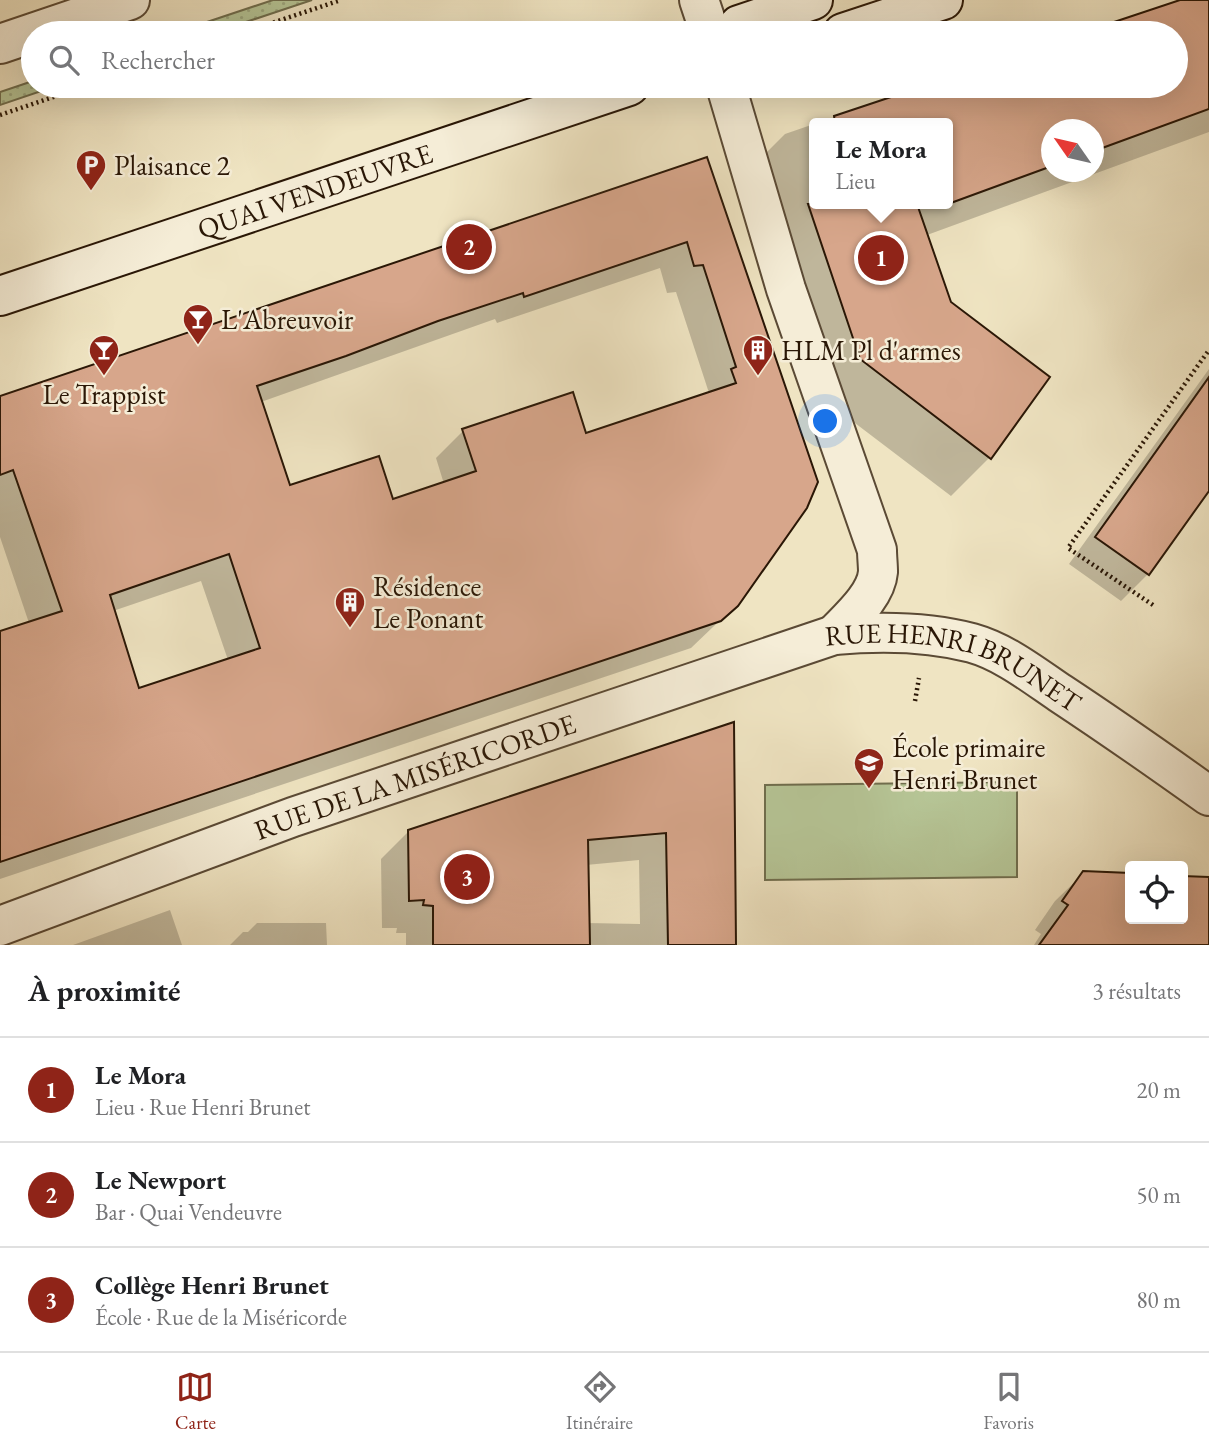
<!DOCTYPE html>
<html lang="fr">
<head>
<meta charset="utf-8">
<style>
  :root { --surface:#fff; --page:#f2f2f2; --text:#202124; --muted:#757577; --line:#e0e0e0; --accent:#8f2418 }
  body { margin:0; font-family:"EB Garamond",serif; background:var(--page); color:var(--text) }
  .controls { position:absolute; right:21px; bottom:21px; display:grid; overflow:hidden; border-radius:7px; box-shadow:0 7px 28px #0002 }
  .controls button { width:63px; height:63px; display:grid; place-items:center; padding:0; border:0; border-bottom:2px solid var(--line); background:var(--surface); color:var(--text); font:35px sans-serif }
  .compass { position:absolute; left:1041px; top:119px; width:63px; height:63px; border-radius:50%; background:var(--surface); box-shadow:0 7px 28px #0002; rotate:304deg }
  .you { position:absolute; left:826px; top:422px; width:24px; height:24px; margin:-18px; border:5px solid #fff; border-radius:50%; background:#1a73e8; box-shadow:0 0 0 10px #1a73e833 }
  .badge { display:grid; place-items:center; width:46px; height:46px; border-radius:50%; background:var(--accent); color:#fff; font-size:23px; font-weight:700 }
  .pin { position:absolute; translate:-50% -50%; border:4px solid #fff; box-shadow:0 2px 7px #0006 }
  .popup { position:absolute; left:809px; top:118px; width:144px; height:91px; box-sizing:border-box; display:grid; place-content:center; border-radius:7px; background:var(--surface); filter:drop-shadow(0 2px 5px #0005); font-size:23px; white-space:nowrap; color:var(--muted) }
  .popup b { font-size:26px; color:var(--text) }
  .popup::after { content:''; position:absolute; left:50%; top:100%; margin-left:-14px; border:14px solid transparent; border-top-color:var(--surface) }
  .list { margin:0; padding:0; list-style:none }
  h2 { display:flex; justify-content:space-between; align-items:center; height:91px; margin:0; padding:0 28px; font-size:30px }
  h2 small { font-size:23px; font-weight:400; color:var(--muted) }
  .list li { display:grid; grid-template-columns:46px 1fr auto; gap:21px; align-items:center; box-sizing:border-box; height:105px; padding:0 28px; border-top:2px solid var(--line) }
  .list b { display:block; font-size:26px; white-space:nowrap }
  .list p { margin:0; font-size:23px; white-space:nowrap; color:var(--muted) }
  .list em { font-size:23px; font-style:normal; color:var(--muted) }
  .icon { flex:none; width:38px; height:38px; fill:none; stroke:currentColor; stroke-width:2; stroke-linecap:round; stroke-linejoin:round }
  .map { position:relative; flex:none; width:1209px; height:945px; overflow:hidden }
  .search { position:absolute; background:var(--surface); box-shadow:0 7px 28px #0002; left:21px; right:21px; top:21px; height:77px; display:flex; align-items:center; gap:18px; box-sizing:border-box; padding:0 24px; border-radius:38px; color:var(--muted); font-size:26px }
  .sheet { height:406px; background:var(--surface) }
  nav { display:flex; justify-content:space-around; align-items:center; box-sizing:border-box; height:98px; border-top:2px solid var(--line); background:var(--surface); font-size:19px; color:var(--muted) }
  nav a { display:grid; justify-items:center; gap:4px }
  nav .on { color:var(--accent) }
  .map>svg:first-child { display:block }
  .grass { fill:url(#grass-dots); stroke:#706e4e; stroke-width:2 }
  .pitch { fill:#b6c596; stroke:#706e4e; stroke-width:2 }
  .shadow { fill:#0003; fill-rule:evenodd }
  .building { fill:#d7a68b; stroke:#2a1706; stroke-width:2; fill-rule:evenodd }
  .lines { fill:none; stroke-linecap:round; stroke-linejoin:round }
  .pedestrian-casing { stroke:#5b4a35; stroke-width:42 }
  .minor-casing { stroke:#5b4a35; stroke-width:42 }
  .secondary-casing { stroke:#2a1706; stroke-width:42 }
  .path { stroke:#2a1706; stroke-width:4.5; stroke-dasharray:2 3.5; stroke-linecap:butt }
  .pedestrian { stroke:#f5edd7; stroke-width:38 }
  .minor { stroke:#f5edd7; stroke-width:38 }
  .secondary { stroke:#f5edd7; stroke-width:38 }
  .labels { text-anchor:middle; stroke-width:5; stroke-linejoin:round; paint-order:stroke }
  .poi-label { font-size:28px; fill:#2a1706; stroke:#f5edd7; text-anchor:start }
  .street-label { font-size:28px; fill:#2a1706; stroke:#f5edd7 }
</style>
</head>
<body>
<div class="map">
<svg width="1209" height="945" viewBox="0 0 1209 945">
  <defs>
    <pattern id="grass-dots" width="8" height="8" patternUnits="userSpaceOnUse" patternTransform="scale(1.75)"><rect width="8" height="8" fill="#b6c596"/><path d="M2 2h.1M6 6h.1" fill="none" stroke="#9da880" stroke-width="1.8" stroke-linecap="round"/></pattern>
  </defs>
  <rect width="100%" height="100%" fill="#efe4c2"/>
  <filter id="stains"><feTurbulence type="fractalNoise" baseFrequency=".00286" numOctaves="4"/><feColorMatrix values="0 0 0 0 .2 0 0 0 0 .09 0 0 0 0 .02 0 0 0 .5 -.17"/></filter>
  <radialGradient id="worn" r=".72"><stop offset=".6" stop-color="#630" stop-opacity="0"/><stop offset="1" stop-color="#630" stop-opacity=".3"/></radialGradient>
  <path class="grass" d="M273,0H312L213,33H174Z
    M33,81V86H56L0,105V92Z"/>
  <path class="pitch" d="M1017,782V877L765,880V785Z"/>
  <path class="shadow" d="M1185,0H1209V132L927,235L990,457L951,496L822,398L746,173L785,134L814,124V204H948V123H818L930,86H1176V33H1086ZM1052,130H1094V172H1052Z
    M706,160L816,482L736,605L691,648L0,879V633L29,623L0,537V398ZM660,268L667,293L676,292L709,393L585,435L463,431L436,458L444,484L392,501L289,487L261,402L495,319L497,323ZM201,581L228,660L138,691L113,611Z
    M1209,369V488L1148,574L1121,601L1069,564Z
    M732,724L734,945H406V933H396L397,928H382L381,859L409,831ZM639,860L640,924L587,923L586,865Z
    M1084,873L1130,875V919H1183V878L1209,879V945H1034L1041,934L1035,930L1055,901Z
    M170,910L182,945H73Z
    M257,923H326L327,945H230L243,932H248Z"/>
  <path class="building" d="M1180,0H1209V109L1094,151V130H1052V166L948,204V123H835L834,116L924,86H1176V33H1081Z
    M707,157L818,482L807,508L738,606L721,621L0,862V631L62,611L13,470L0,475V396ZM687,242L694,266L703,265L736,367L731,369L736,383L586,433L573,392L462,429L476,471L393,499L379,456L290,485L257,386L346,356L438,321L523,293L524,297ZM229,554L260,648L139,688L110,595Z
    M808,204H917L951,302L1050,377L991,459L860,359Z
    M1209,377V491L1149,575L1095,537Z
    M734,722L736,945H668L666,833L588,840L590,945H433V906L423,905L424,900L409,901L408,830Z
    M1083,871L1130,873V919H1183V876L1209,877V945H1039L1068,905L1062,901Z"/>
  <g class="lines">
    <g class="pedestrian-casing">
      <path id="pedestrian" d="M699,0L705,18
        M0,44L130,0"/>
    </g>
    <g class="minor-casing">
      <g id="minor">
        <path d="M726,86L786,289L877,550C877,557 878,565 878,572C876,596 849,619 834,635"/>
        <path id="s1" d="M0,926L293,817L834,635C879,631 927,631 972,643C1004,652 1032,674 1060,693C1110,726 1160,761 1209,796"/>
      </g>
    </g>
    <g class="secondary-casing">
      <g id="secondary">
        <path d="M733,33L739,25L813,0"/>
        <path d="M843,33L943,0"/>
        <path id="s2" d="M0,296L629,86"/>
      </g>
    </g>
    <path class="path" d="M242,33L341,0
      M0,115L86,86
      M1153,605L1068,548L1209,350
      M915,701L919,678"/>
    <use href="#pedestrian" class="pedestrian"/>
    <use href="#minor" class="minor"/>
    <use href="#secondary" class="secondary"/>
  </g>
  <defs>
    <g id="parking-pin" transform="scale(1.575)"><path d="M0 17L-7.5 6A9.5 9.5 0 1 1 7.5 6Z" fill="#8f2418" stroke="#f5edd7"/><path d="M-3.5-5.5H1a3.5 3.5 0 0 1 0 7H-1V5.5H-3.5ZM-1-3.4V-.6H.8a1.4 1.4 0 0 0 0-2.8Z" fill="#fff"/></g>
    <g id="bar-pin" transform="scale(1.575)"><path d="M0 17L-7.5 6A9.5 9.5 0 1 1 7.5 6Z" fill="#8f2418" stroke="#f5edd7"/><path d="M-6-5H6L.8 .8V4.5H3.5V6h-7V4.5H-.8V.8Z" fill="#fff"/></g>
    <g id="building-pin" transform="scale(1.575)"><path d="M0 17L-7.5 6A9.5 9.5 0 1 1 7.5 6Z" fill="#8f2418" stroke="#f5edd7"/><path d="M-4-6H4V6H1V3H-1V6H-4ZM-2.5-4.3h1.7v1.8h-1.7ZM.8-4.3h1.7v1.8H.8ZM-2.5-1h1.7V.8h-1.7ZM.8-1h1.7V.8H.8Z" fill="#fff"/></g>
    <g id="school-pin" transform="scale(1.575)"><path d="M0 17L-7.5 6A9.5 9.5 0 1 1 7.5 6Z" fill="#8f2418" stroke="#f5edd7"/><path d="M0-5L7-2L0 1L-7-2ZM-4 1L0 2.5L4 1V4Q0 6-4 4Z" fill="#fff"/></g>
  </defs>
  <g fill-rule="evenodd">
    <use href="#parking-pin" x="91" y="165"/>
    <use href="#bar-pin" x="198" y="319"/>
    <use href="#bar-pin" x="104" y="350"/>
    <use href="#building-pin" x="758" y="350"/>
    <use href="#building-pin" x="350" y="602"/>
    <use href="#school-pin" x="869" y="763"/>
  </g>
  <g class="labels">
    <g class="poi-label">
      <text x="114" y="175">Plaisance 2</text>
      <text x="221" y="329">L'Abreuvoir</text>
      <text x="781" y="360">HLM Pl d'armes</text>
      <text x="104" y="404" text-anchor="middle">Le Trappist</text>
      <text x="373" y="596">Résidence<tspan x="373" dy="32">Le Ponant</tspan></text>
      <text x="892" y="757">École primaire<tspan x="892" dy="32">Henri Brunet</tspan></text>
    </g>
    <g class="street-label">
      <text dy="10" stroke="none"><textPath href="#s2" startOffset="332">QUAI VENDEUVRE</textPath></text>
      <text dy="10" stroke="none"><textPath href="#s1" startOffset="1010">RUE HENRI BRUNET</textPath></text>
      <text dy="10" stroke="none"><textPath href="#s1" startOffset="441">RUE DE LA MISÉRICORDE</textPath></text>
    </g>
  </g>
  <rect width="100%" height="100%" filter="url(#stains)"/>
  <rect width="100%" height="100%" fill="url(#worn)"/>
</svg>
<div class="controls">
<button><svg class="icon" aria-label="locate" viewBox="0 0 24 24"><circle cx="12" cy="12" r="6"/><path d="M12 2v4M12 18v4M2 12h4M18 12h4"/></svg></button>
</div>
<svg class="compass" viewBox="-18 -18 36 36"><path d="M0-13l5 13h-10z" fill="#e53935"/><path d="M0 13l5-13h-10z" fill="#757577"/></svg>
<div class="you"></div>
<div class="pin badge" style="left:881px;top:258px">1</div>
<div class="popup"><b>Le Mora</b>Lieu</div>
<div class="pin badge" style="left:469px;top:247px">2</div>
<div class="pin badge" style="left:467px;top:877px">3</div>
<div class="search"><svg class="icon" aria-label="search" viewBox="0 0 24 24"><circle cx="10" cy="10" r="6"/><path d="M15 15l6 6"/></svg>Rechercher</div>
</div>
<section class="sheet">
<h2>À proximité<small>3 résultats</small></h2>
<ul class="list">
<li><span class="badge">1</span><div><b>Le Mora</b><p>Lieu · Rue Henri Brunet</p></div><em>20 m</em></li>
<li><span class="badge">2</span><div><b>Le Newport</b><p>Bar · Quai Vendeuvre</p></div><em>50 m</em></li>
<li><span class="badge">3</span><div><b>Collège Henri Brunet</b><p>École · Rue de la Miséricorde</p></div><em>80 m</em></li>
</ul>
</section>
<nav>
<a class="on"><svg class="icon" aria-label="map" viewBox="0 0 24 24"><path d="M3 6l6-2 6 2 6-2v14l-6 2-6-2-6 2zM9 4v14M15 6v14"/></svg>Carte</a>
<a><svg class="icon" aria-label="directions" viewBox="0 0 24 24"><path d="M12 3l9 9-9 9-9-9zM9 14v-3h6M13 9l2 2-2 2"/></svg>Itinéraire</a>
<a><svg class="icon" aria-label="saved" viewBox="0 0 24 24"><path d="M7 4h10v16l-5-4-5 4z"/></svg>Favoris</a>
</nav>
</body>
</html>
